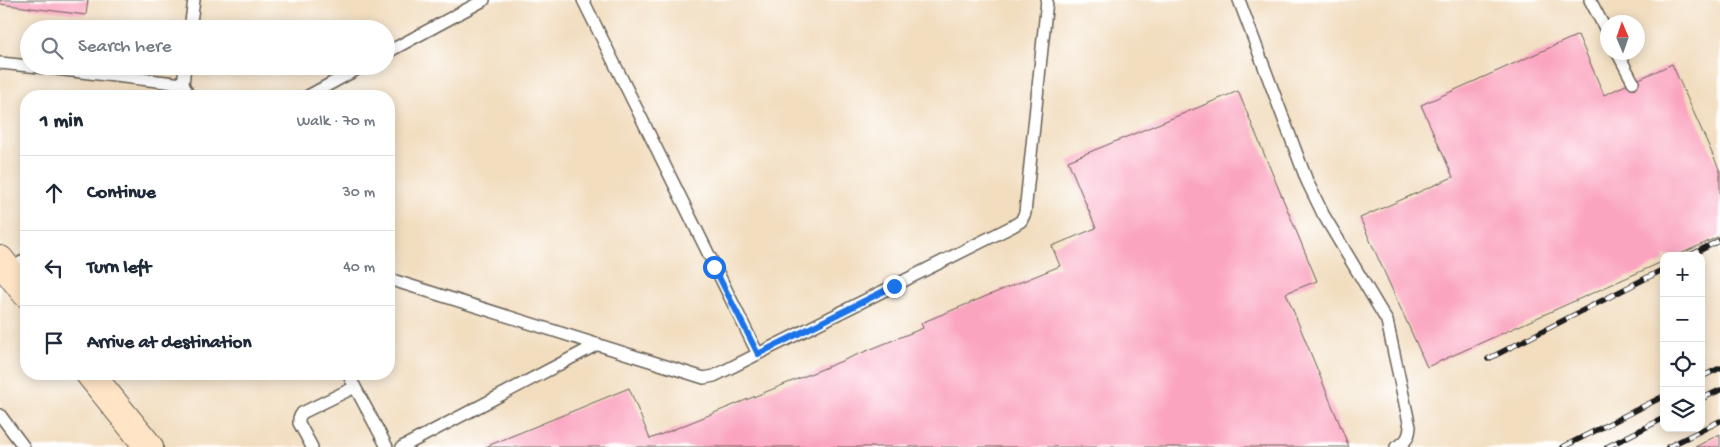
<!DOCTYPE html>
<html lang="en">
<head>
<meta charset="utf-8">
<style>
  :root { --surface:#fff; --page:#f6f6f7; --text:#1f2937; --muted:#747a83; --line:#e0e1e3 }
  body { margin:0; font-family:"Gochi Hand",sans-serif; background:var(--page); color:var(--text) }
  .controls { position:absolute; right:15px; bottom:15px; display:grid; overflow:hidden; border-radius:10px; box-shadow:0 2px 12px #0003 }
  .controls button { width:45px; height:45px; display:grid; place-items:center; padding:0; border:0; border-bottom:1px solid var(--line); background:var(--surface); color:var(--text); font:25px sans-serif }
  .compass { position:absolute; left:1600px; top:15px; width:45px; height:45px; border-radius:50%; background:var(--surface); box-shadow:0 2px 12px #0003; rotate:358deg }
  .stop { position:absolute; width:15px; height:15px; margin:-11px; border:4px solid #1a73e8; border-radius:50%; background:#fff }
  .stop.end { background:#1a73e8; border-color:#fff; box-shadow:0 1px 5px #0008 }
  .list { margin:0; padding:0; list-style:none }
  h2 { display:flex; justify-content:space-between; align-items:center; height:65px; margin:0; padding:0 20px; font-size:21px }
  h2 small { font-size:16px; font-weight:400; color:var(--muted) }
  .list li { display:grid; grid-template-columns:32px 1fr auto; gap:15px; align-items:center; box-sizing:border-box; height:75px; padding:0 20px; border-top:1px solid var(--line) }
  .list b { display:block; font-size:19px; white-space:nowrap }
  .list em { font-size:16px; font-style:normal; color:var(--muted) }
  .icon { flex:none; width:28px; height:28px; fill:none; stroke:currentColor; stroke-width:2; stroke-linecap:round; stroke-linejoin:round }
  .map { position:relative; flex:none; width:1720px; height:447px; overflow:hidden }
  .search { position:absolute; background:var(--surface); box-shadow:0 2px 12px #0003; left:20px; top:20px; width:375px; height:55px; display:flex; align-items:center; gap:12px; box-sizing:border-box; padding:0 18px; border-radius:28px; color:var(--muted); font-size:19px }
  .panel { position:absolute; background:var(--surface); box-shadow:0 2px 12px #0003; left:20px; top:90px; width:375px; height:290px; border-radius:20px }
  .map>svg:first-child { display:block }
  .building { fill:#fba4c0 }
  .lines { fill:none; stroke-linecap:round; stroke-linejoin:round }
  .lane-casing { stroke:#676055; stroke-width:14 }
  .secondary-casing { stroke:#676055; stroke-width:30 }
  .lane { stroke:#fff; stroke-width:11 }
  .secondary { stroke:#ffe4c6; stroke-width:28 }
  .rail-casing { stroke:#1c1c1c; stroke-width:5.5 }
  .rail { stroke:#fff; stroke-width:4; stroke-dasharray:11; stroke-linecap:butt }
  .route { stroke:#1a73e8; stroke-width:6 }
</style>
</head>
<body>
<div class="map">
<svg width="1720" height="447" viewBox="0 0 1720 447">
  <rect width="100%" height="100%" fill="#fff"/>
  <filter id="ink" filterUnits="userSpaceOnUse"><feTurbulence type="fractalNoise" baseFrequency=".02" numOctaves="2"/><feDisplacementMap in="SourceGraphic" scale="10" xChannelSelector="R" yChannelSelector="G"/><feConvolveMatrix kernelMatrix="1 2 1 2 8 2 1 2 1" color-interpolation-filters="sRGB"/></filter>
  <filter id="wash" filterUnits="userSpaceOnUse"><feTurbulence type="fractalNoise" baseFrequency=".0096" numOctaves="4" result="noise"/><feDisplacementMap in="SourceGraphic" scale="20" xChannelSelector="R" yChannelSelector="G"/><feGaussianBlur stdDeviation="1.12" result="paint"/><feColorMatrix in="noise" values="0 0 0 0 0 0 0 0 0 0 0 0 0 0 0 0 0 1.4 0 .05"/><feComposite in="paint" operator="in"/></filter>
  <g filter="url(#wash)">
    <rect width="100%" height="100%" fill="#f2ddbf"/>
    <g id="blocks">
      <path class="building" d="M0,0H88L86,15L0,4Z
        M1578,35L1604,95L1672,64L1720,171V236L1676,256H1664V261L1427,367L1360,218L1453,177L1421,105Z
        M1238,91L1317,281L1286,293L1349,447H485L629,388L650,439L923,328L921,323L1060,266L1052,246L1096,228L1068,161Z
        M1720,434V447H1695Z"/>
    </g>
  </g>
  <g filter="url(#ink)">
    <use href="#blocks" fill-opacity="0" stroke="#676055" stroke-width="1"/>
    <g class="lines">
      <g class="lane-casing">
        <path id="lane" d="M583,0L758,354
          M1239,0L1307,181L1323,214L1387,321L1410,427C1409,438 1406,442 1396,447
          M1590,0L1608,34
          M190,29L194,0
          M1617,52L1633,82
          M386,53L484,0
          M0,63L29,66
          M30,66L183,84L189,96
          M183,84L185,66
          M308,96L363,66
          M8,271L26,259
          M389,279L704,378L714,376L1013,226L1021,221L1025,213L1047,0
          M348,374L387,447
          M0,415L24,447
          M312,447L299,423V418L302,413L355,387
          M402,447L598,344"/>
      </g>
      <g class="secondary-casing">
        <path id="secondary" d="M0,260L26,293
          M90,374L149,447"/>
      </g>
      <use href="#lane" class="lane"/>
      <use href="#secondary" class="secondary"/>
      <g class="rail-casing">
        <path id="rail" d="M1689,256L1720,240
          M1488,359L1664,269
          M1701,377L1720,368
          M1701,399L1720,390
          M1563,447L1664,396
          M1607,447L1664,418
          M1668,447L1720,421"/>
      </g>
      <use href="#rail" class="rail"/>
    </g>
  </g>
  <g class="lines" filter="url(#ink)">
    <path class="route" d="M714,267L758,354L894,286"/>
  </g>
</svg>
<div class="controls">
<button>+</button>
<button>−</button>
<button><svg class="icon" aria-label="locate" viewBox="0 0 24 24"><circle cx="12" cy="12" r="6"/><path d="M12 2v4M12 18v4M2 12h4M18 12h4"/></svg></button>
<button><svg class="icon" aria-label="layers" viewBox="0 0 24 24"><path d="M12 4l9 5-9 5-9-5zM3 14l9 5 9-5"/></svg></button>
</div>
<svg class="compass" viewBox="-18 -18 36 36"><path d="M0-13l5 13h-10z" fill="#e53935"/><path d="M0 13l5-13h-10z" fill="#747a83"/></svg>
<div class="stop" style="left:714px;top:267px"></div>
<div class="stop end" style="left:894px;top:286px"></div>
<div class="search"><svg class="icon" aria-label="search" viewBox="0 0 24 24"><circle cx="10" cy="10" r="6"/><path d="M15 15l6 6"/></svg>Search here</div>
<section class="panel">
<h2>1 min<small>Walk · 70 m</small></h2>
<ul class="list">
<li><svg class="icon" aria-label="ahead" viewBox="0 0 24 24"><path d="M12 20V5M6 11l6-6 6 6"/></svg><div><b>Continue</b></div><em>30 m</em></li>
<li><svg class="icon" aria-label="left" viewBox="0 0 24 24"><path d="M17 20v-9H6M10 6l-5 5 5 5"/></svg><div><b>Turn left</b></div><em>40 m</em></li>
<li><svg class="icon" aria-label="arrive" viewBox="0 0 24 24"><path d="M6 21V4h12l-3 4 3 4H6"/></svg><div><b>Arrive at destination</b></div></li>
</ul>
</section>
</div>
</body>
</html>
